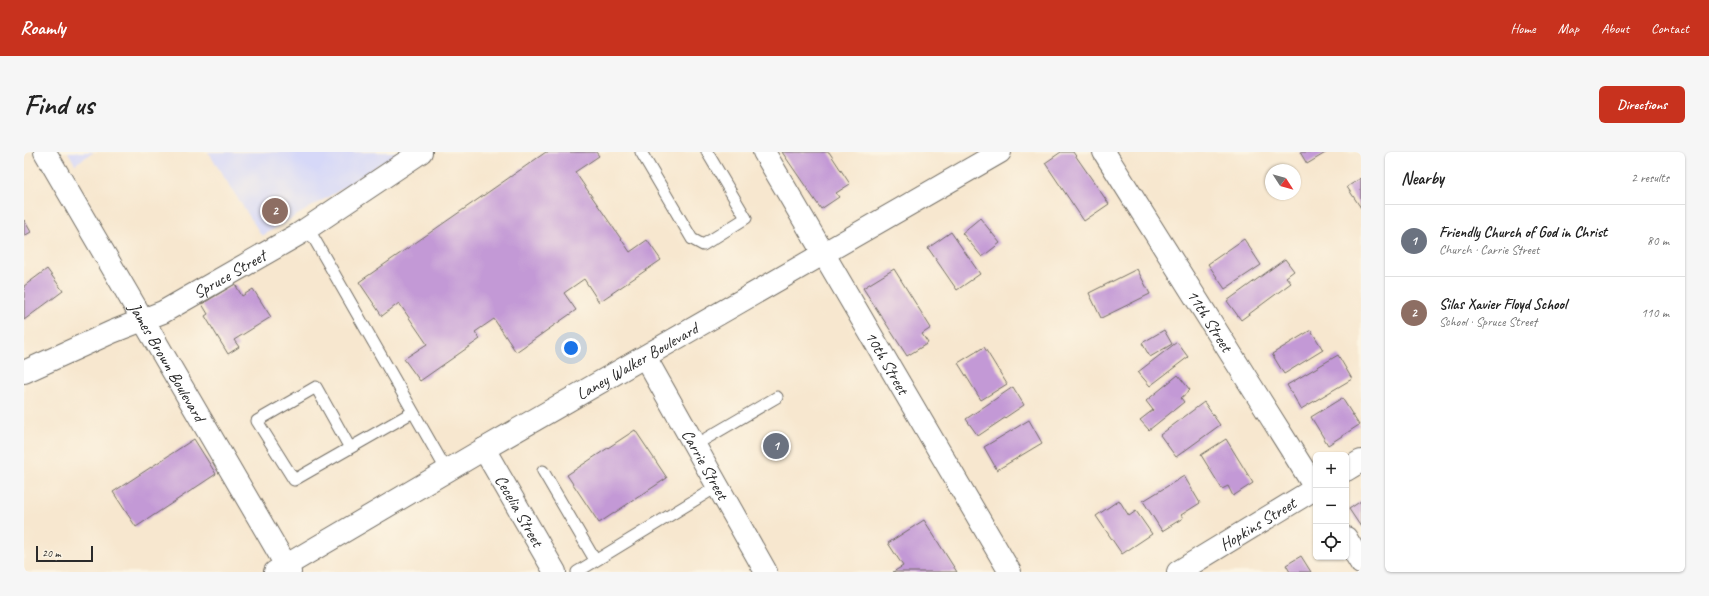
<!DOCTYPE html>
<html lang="en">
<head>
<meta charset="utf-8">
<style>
  :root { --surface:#fff; --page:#f6f6f6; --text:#222; --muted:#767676; --line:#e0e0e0; --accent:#c8321e }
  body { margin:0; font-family:Caveat,sans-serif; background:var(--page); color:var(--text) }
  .controls { position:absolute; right:12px; bottom:12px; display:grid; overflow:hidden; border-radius:6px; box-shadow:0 1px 3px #0004 }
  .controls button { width:36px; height:36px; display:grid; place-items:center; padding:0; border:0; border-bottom:1px solid var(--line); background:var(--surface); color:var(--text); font:20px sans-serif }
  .compass { position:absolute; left:1241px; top:12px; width:36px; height:36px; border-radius:50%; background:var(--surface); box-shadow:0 1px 3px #0004; rotate:126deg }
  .scale { position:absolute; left:12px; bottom:10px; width:57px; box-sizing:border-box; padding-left:4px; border:2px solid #2b2b2b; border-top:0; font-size:11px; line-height:14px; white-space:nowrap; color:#2b2b2b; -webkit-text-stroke:3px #fcf5e5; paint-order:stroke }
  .you { position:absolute; left:547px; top:196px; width:14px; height:14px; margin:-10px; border:3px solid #fff; border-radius:50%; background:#1a73e8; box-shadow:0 0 0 6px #1a73e833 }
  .badge { display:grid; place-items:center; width:26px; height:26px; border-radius:50%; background:var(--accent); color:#fff; font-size:13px; font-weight:700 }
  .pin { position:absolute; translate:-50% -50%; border:2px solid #fff; box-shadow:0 1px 4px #0006 }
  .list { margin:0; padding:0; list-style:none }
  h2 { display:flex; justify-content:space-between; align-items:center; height:52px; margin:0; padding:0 16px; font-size:17px }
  h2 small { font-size:13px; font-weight:400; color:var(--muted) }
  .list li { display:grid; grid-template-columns:26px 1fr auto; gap:12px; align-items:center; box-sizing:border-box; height:72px; padding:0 16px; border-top:1px solid var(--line) }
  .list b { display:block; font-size:15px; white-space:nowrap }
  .list p { margin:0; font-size:13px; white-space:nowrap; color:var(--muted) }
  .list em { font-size:13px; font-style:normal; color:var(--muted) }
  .icon { flex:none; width:22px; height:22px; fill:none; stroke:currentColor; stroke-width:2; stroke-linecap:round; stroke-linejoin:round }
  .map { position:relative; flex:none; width:1337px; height:420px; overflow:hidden; border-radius:6px }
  header { display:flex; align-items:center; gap:24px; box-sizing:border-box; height:56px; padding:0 20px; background:var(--accent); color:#fff }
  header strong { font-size:19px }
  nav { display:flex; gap:22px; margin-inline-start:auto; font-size:14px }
  .intro { display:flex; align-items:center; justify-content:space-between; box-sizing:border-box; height:96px; padding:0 24px }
  h1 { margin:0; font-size:28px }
  .button { padding:10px 18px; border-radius:6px; background:var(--accent); color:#fff; font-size:14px; font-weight:700 }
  main { display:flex; gap:24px; padding:0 24px }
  aside { flex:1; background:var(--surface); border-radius:6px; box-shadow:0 1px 3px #0004 }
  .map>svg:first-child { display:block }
  .built { fill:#d6d8f8 }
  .building { fill:#c399d6 }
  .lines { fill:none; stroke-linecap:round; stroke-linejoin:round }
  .service-casing { stroke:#726d64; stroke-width:13 }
  .minor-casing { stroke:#726d64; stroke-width:24 }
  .tertiary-casing { stroke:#726d64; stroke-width:24 }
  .secondary-casing { stroke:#726d64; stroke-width:24 }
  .service { stroke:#fff; stroke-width:11 }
  .minor { stroke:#fff; stroke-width:22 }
  .tertiary { stroke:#fff; stroke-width:22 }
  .secondary { stroke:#fff; stroke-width:22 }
  .labels { text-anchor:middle; stroke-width:3.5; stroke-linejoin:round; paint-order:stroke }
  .street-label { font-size:17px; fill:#2b2b2b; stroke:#fcf5e5 }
</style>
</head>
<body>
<header>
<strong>Roamly</strong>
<nav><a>Home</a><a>Map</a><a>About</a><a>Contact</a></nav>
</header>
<div class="intro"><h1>Find us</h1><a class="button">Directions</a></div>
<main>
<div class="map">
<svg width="1337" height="420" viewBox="0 0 1337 420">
  <rect width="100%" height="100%" fill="#fcf5e5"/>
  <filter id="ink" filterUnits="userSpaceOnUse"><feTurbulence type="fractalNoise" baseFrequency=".025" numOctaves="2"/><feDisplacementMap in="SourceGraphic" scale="8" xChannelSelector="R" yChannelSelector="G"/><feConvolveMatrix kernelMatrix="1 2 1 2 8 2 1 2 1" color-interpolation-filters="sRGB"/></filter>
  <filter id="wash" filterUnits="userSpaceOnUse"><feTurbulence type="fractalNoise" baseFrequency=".012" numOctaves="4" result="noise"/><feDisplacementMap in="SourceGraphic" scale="16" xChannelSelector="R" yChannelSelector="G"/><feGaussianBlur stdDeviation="0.9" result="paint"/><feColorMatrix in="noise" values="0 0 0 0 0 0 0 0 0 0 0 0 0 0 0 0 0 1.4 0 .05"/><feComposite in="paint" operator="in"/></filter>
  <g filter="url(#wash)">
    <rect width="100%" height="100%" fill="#f7e7cf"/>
    <path class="built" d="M44,0H70L51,12Z
      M184,0H374L321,35L238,84Z"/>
    <g id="blocks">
      <path class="building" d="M522,0H572L575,4L551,20L606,100L623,88L637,108L575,150L560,127L540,141L552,158L492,200L470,167L451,180L456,187L396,229L380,207L403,192L375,151L358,164L335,130Z
        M758,0H805L826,32L812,41L815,45L797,57Z
        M1037,0H1049L1085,52L1060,69L1021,11Z
        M1276,0H1303L1283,12Z
        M1337,26V56L1323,35Z
        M956,66L976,91L958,105L938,81Z
        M0,68L7,80L0,84Z
        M927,80L956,122L933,138L904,96Z
        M1220,87L1237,113L1201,137L1184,112Z
        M1261,107L1270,119L1262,125L1267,131L1217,168L1203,149Z
        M23,117L39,139L0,168V134Z
        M870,117L907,176L898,182L904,191L883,204L839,136Z
        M1113,117L1126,142L1077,166L1065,141Z
        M211,132L218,144L229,137L247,165L210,188L215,195L204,202L181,164L184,162L178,152Z
        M1140,178L1148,192L1126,205L1118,191Z
        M1287,178L1299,198L1260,222L1248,202Z
        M1153,190L1164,205L1126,234L1114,220Z
        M960,195L983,232L957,248L934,211Z
        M1314,203L1328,227L1277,257L1263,233Z
        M1154,223L1166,238L1157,246L1160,250L1125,278L1116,268L1129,258L1122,249Z
        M989,235L1000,253L954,284L942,267Z
        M1318,246L1335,273L1304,293L1287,265Z
        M1180,250L1196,273L1152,305L1136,283Z
        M1005,268L1018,291L973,318L960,295Z
        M611,278L643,326L575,371L543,323Z
        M170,287L192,322L112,375L89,340Z
        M1202,287L1229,331L1209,344L1204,334L1198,337L1177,303Z
        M1160,324L1176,351L1157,363L1159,366L1138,379L1119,349Z
        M1095,348L1105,364L1112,359L1128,382L1098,402L1072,364Z
        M1337,349V375L1325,357Z
        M900,368L933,420H869L879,414L864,391Z
        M1277,404L1287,420H1266L1262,413Z"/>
    </g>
  </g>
  <g filter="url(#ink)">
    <use href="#blocks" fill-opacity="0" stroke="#726d64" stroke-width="1"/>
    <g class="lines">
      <g class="service-casing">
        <path id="service" d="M617,0L668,87L679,93L722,66L683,0
          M284,76L423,319
          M671,293L753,245
          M326,296L292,235L233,269L270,328L389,260
          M519,319L571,408
          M553,420L694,334"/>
      </g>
      <g class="minor-casing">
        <g id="minor">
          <path id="s1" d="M740,0L986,420"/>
          <path id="s2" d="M621,205L742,420"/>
          <path id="s3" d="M0,220L88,180L139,160L275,82L397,0"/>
          <path id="s4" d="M460,297L531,420"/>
          <path d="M1322,318L1337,309"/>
          <path id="s5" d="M1154,420L1292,336"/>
        </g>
      </g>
      <g class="tertiary-casing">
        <g id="tertiary">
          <path id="s6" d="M21,0L266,420"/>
        </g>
      </g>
      <g class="secondary-casing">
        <g id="secondary">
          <path id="s7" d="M1080,0L1292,337"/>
          <path d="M1322,386L1337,411"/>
          <path id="s8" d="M251,420L460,297L976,0"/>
        </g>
      </g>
      <use href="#service" class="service"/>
      <use href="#minor" class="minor"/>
      <use href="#tertiary" class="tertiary"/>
      <use href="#secondary" class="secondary"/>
    </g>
  </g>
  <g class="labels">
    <g class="street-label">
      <text dy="6" stroke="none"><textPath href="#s3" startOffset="228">Spruce Street</textPath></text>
      <text dy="6" stroke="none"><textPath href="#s7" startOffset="199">11th Street</textPath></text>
      <text dy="6" stroke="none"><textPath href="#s8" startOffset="419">Laney Walker Boulevard</textPath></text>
      <text dy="6" stroke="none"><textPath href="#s6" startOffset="243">James Brown Boulevard</textPath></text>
      <text dy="6" stroke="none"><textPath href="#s1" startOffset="244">10th Street</textPath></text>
      <text dy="6" stroke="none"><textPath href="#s2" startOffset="123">Carrie Street</textPath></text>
      <text dy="6" stroke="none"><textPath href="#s4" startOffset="71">Cecelia Street</textPath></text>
      <text dy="6" stroke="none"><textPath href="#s5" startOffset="93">Hopkins Street</textPath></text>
    </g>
  </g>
</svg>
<div class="controls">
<button>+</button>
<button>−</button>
<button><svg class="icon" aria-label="locate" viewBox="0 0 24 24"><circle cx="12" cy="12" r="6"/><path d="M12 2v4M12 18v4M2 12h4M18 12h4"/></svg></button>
</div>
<svg class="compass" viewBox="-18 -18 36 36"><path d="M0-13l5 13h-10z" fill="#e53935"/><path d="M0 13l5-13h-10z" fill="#767676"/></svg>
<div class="scale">20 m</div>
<div class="you"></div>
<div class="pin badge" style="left:752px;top:294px;background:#6b7280">1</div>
<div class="pin badge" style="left:251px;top:59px;background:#8d6e63">2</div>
</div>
<aside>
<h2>Nearby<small>2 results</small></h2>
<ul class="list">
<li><span class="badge" style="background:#6b7280">1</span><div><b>Friendly Church of God in Christ</b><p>Church · Carrie Street</p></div><em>80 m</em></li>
<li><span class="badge" style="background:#8d6e63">2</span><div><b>Silas Xavier Floyd School</b><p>School · Spruce Street</p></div><em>110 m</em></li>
</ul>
</aside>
</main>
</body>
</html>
